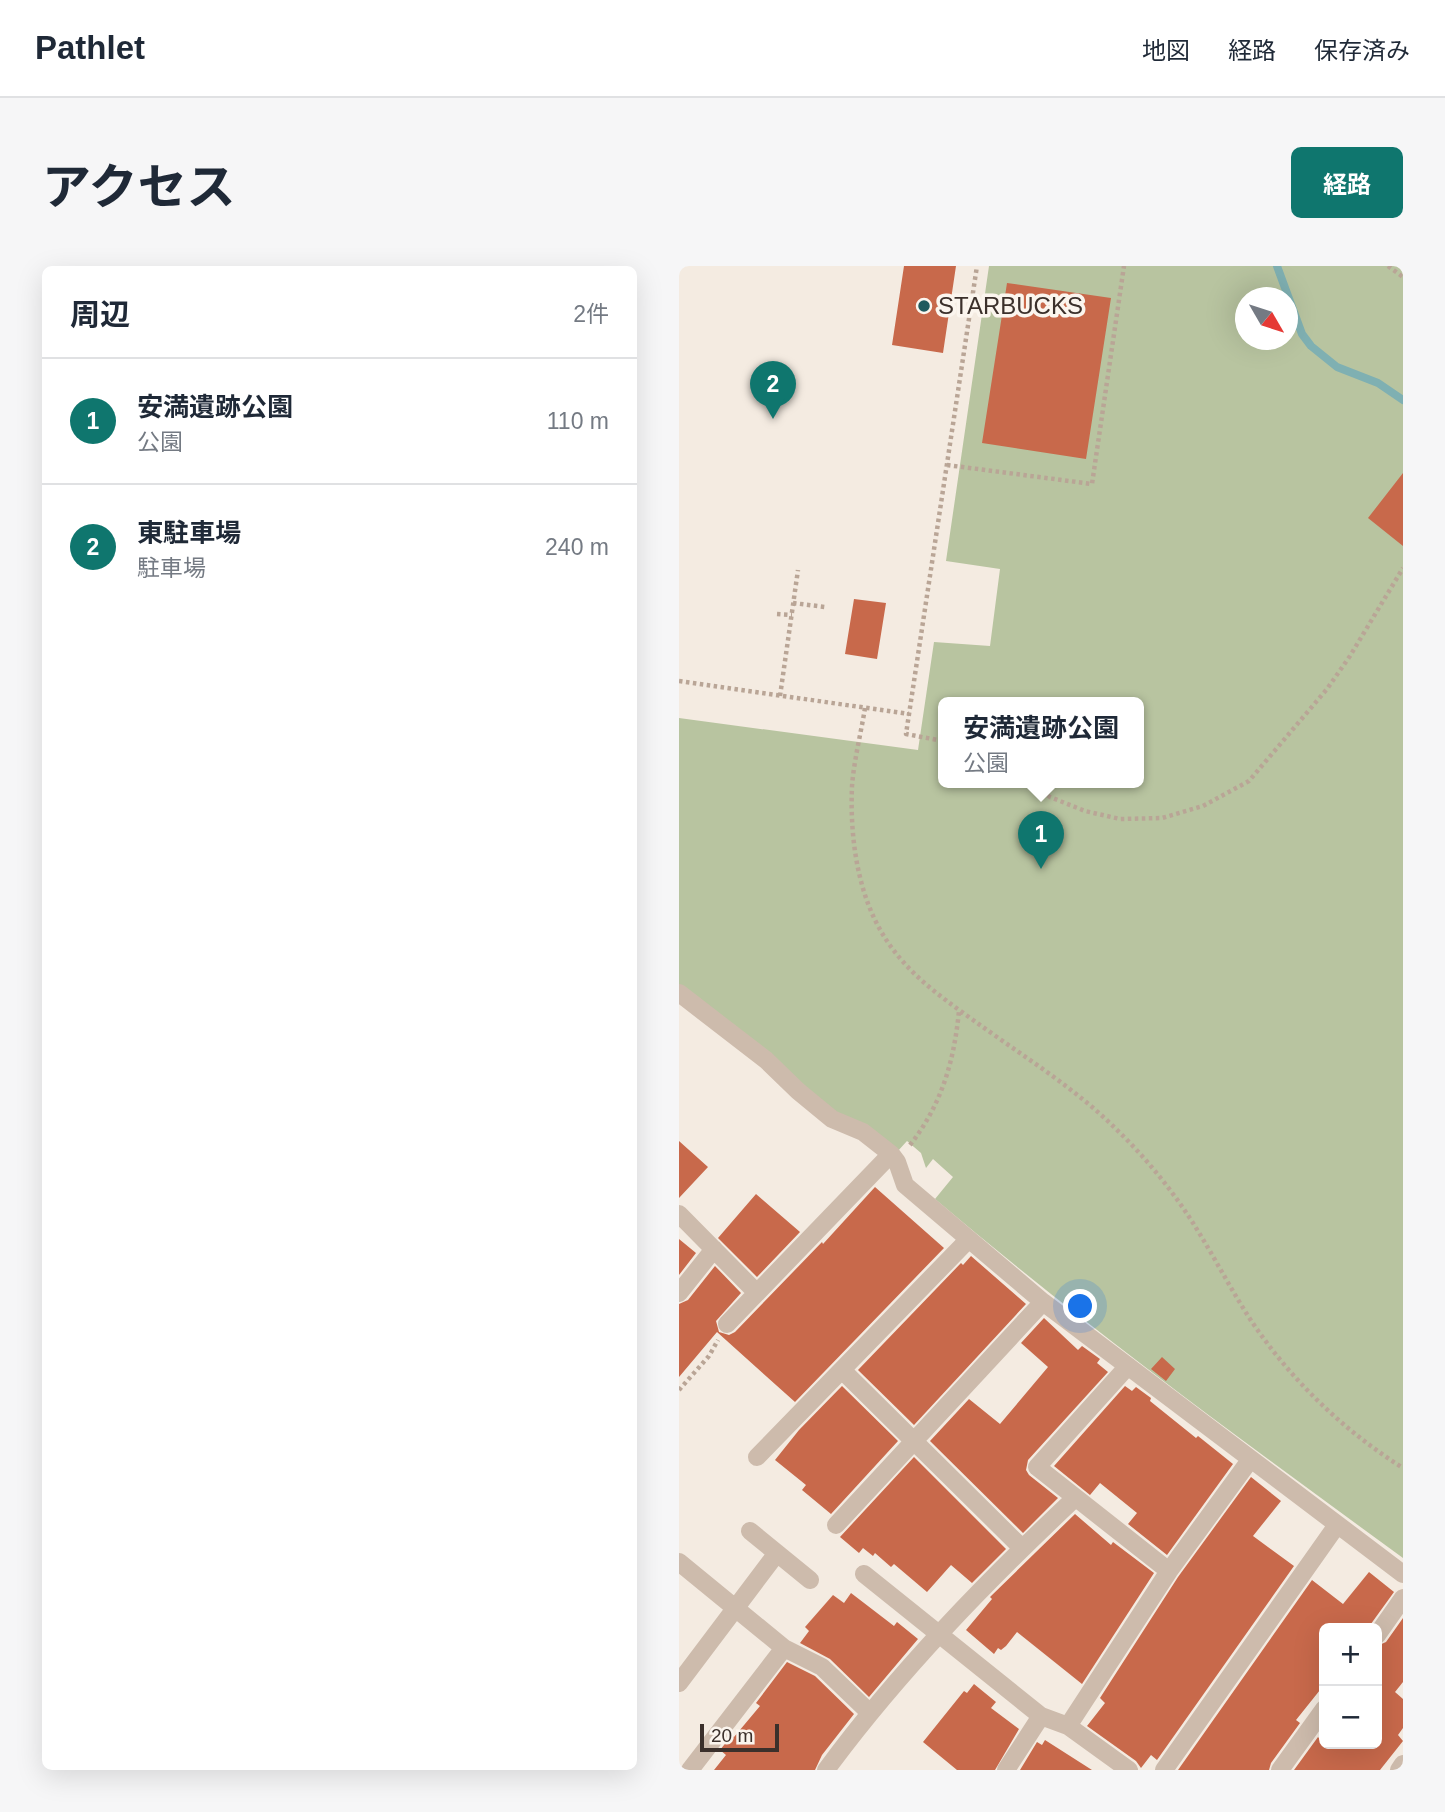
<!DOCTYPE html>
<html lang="ja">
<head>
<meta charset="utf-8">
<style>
  :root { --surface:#fff; --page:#f6f6f7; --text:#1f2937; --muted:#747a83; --line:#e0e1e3; --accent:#0f766e }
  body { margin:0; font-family:Arial,"Noto Sans JP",sans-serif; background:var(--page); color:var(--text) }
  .controls { position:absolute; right:21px; bottom:21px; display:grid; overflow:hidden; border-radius:10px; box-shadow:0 7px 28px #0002 }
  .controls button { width:63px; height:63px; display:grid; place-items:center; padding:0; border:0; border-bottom:2px solid var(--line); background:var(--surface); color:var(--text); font:35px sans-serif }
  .compass { position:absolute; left:556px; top:21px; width:63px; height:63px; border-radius:50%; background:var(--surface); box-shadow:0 7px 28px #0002; rotate:129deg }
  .scale { position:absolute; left:21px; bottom:18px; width:79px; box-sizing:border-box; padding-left:7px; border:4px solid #3b302b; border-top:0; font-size:19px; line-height:24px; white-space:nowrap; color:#3b302b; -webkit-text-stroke:5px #fbf5ee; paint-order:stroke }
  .you { position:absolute; left:402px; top:1041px; width:24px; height:24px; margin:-18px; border:5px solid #fff; border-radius:50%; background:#1a73e8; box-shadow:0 0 0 10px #1a73e833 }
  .badge { display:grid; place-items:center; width:46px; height:46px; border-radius:50%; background:var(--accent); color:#fff; font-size:23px; font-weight:700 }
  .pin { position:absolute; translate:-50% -58px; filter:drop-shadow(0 2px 4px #0008) }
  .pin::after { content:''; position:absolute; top:37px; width:24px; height:21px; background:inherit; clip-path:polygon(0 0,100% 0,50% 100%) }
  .popup { position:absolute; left:259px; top:431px; width:206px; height:91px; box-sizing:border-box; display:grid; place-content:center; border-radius:10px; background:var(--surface); filter:drop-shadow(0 2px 5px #0005); font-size:23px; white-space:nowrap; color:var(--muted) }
  .popup b { font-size:26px; color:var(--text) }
  .popup::after { content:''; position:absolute; left:50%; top:100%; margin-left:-14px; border:14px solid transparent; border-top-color:var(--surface) }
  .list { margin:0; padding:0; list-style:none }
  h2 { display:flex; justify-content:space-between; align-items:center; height:91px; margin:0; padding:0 28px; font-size:30px }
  h2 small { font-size:23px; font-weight:400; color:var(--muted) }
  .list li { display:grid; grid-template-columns:46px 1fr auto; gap:21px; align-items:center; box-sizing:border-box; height:126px; padding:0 28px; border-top:2px solid var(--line) }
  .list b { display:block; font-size:26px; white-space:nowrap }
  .list p { margin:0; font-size:23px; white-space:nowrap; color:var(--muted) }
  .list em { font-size:23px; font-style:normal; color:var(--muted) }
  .map { position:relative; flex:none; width:724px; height:1504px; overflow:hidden; border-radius:10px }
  header { display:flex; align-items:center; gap:42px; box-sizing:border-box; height:98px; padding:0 35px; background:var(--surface); border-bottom:2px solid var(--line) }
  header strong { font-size:33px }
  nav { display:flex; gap:38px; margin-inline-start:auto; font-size:24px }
  .intro { display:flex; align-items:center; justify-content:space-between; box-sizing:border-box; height:168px; padding:0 42px }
  h1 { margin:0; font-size:49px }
  .button { padding:18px 32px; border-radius:10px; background:var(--accent); color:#fff; font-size:24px; font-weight:700 }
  main { display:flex; gap:42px; padding:0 42px }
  aside { flex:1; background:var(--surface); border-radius:10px; box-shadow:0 7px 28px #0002 }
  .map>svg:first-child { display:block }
  .green { fill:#b8c4a0; fill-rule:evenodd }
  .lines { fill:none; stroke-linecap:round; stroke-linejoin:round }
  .stream { stroke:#7fb0b2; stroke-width:8 }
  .building { fill:#c8694b }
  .path { stroke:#b9a596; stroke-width:4.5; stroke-dasharray:3.5 3.5; stroke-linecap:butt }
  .minor { stroke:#cdbbac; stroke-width:18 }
  .poi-dot { fill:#1f5a5e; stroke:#fbf5ee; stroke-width:2.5 }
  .labels { text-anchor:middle; stroke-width:7; stroke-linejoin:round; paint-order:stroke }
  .poi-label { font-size:24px; fill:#3b302b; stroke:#fbf5ee; text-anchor:start }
</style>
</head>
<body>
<header>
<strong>Pathlet</strong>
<nav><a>地図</a><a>経路</a><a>保存済み</a></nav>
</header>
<div class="intro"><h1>アクセス</h1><a class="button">経路</a></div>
<main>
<aside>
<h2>周辺<small>2件</small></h2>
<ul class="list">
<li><span class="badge">1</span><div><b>安満遺跡公園</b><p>公園</p></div><em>110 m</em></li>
<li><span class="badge">2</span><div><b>東駐車場</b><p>駐車場</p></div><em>240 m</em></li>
</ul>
</aside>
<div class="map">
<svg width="724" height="1504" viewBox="0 0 724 1504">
  <rect width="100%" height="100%" fill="#f4ebe1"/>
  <path class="green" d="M310,0H724V1292C565,1176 406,1060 256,933L274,911L254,893L247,902L242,887L228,875L218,886L163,852L0,721V452L239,484L255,376L311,380L321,303L267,295ZM566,32H608V74H566ZM264,437H460V517H264Z"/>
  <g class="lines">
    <path class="stream" d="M598,0L623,68L632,80L658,101L699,117L724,134"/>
  </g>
  <path class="building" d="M225,0H277L264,87L213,79Z
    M328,17L432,32L407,193L303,177Z
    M724,207V280L689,252Z
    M175,333L207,337L198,393L166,388Z
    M0,875L29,901L0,932Z
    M196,921L265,982L116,1136L38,1066L0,1111V1038L9,1034L36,1000L62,1027L37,1055L40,1066L50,1069L56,1066L143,976L144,978Z
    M77,928L121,966L78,1011L39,972Z
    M0,973L17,987L0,1009Z
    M292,990L347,1038L235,1159L179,1104L282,997L284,999Z
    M365,1052L399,1084L403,1080L421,1093L418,1097L429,1106L349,1194L347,1204L350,1209L379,1232L344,1267L251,1175L290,1133L321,1158L369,1101L342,1077Z
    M483,1091L496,1103L487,1115L472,1103Z
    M163,1120L219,1175L152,1248L123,1224L127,1219L96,1194L120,1164Z
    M446,1120L453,1125L457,1121L472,1132L471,1135L517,1172L519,1170L554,1198L488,1289L449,1258L458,1247L421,1217L411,1229L375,1200Z
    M235,1191L327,1283L293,1317L272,1299L248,1326L215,1298L212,1301L196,1287L194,1290L184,1282L180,1287L161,1271Z
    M572,1211L602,1235L574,1270L615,1300L478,1494L472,1489L462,1502L457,1495L408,1460L426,1437L421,1432L499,1311Z
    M396,1248L432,1279L434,1276L475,1307L403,1418L338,1366L327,1380L322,1384L319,1382L315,1388L287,1364L313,1333L311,1331Z
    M690,1306L715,1326L689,1362H645V1419L617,1454L621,1457L592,1497L590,1504H499L633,1314L664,1338Z
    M172,1327L215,1360L218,1356L239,1373L190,1431L151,1393L121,1377L130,1365L126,1361L154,1329L165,1337Z
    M724,1352V1416L716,1426L724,1433V1462L719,1469L724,1475L701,1504H615L639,1471L645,1478H698V1380L707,1376Z
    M108,1396L136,1410L175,1448L143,1489L136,1504H35L47,1489L41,1484L53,1469L55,1471L81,1440L77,1437Z
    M295,1418L317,1436L312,1442L340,1463L316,1504H278L244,1476L285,1425L288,1427Z
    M366,1474L413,1504H341L358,1476L363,1479Z"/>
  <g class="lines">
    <path class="path" d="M709,0L724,11
      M268,199L413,218L445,0
      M114,337L146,341
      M98,348L113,349
      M0,415L230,448
      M101,430L119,304
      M186,442C182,467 175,494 173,520C171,566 177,617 198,658C221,702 255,726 294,754C341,788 396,822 437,863C461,886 483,912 502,939C528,976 548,1018 573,1056C613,1115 664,1164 724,1202
      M264,475L227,468L298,0
      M352,517L371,531L406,545L441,553L483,552L524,540L570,515L648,423L671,390L724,302
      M231,879C263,838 275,795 280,745
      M0,1124L30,1090L39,1074"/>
    <path class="minor" d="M0,727L87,794L119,825L153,853L184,866L212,888L218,896L226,919L364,1036L724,1308
      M0,948L78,1027
      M0,1027L35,983
      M48,1058L212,888
      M449,1100L358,1201L490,1305
      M163,1104L343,1282
      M78,1191L289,974
      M157,1259L364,1036
      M71,1265L131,1314
      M0,1296L105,1382
      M185,1308L362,1450L389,1460L450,1504
      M698,1369L724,1332
      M0,1417L98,1287
      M389,1460L490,1305L571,1194
      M11,1504L105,1382L143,1401L191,1447
      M147,1504C220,1405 307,1316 396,1232
      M327,1504L362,1450
      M485,1504L658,1259
      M601,1504L645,1443
      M720,1504L724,1498"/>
  </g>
  <circle class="poi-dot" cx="245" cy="40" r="7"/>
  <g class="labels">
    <g class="poi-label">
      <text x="259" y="48">STARBUCKS</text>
    </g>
  </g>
</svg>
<div class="controls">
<button>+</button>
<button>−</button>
</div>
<svg class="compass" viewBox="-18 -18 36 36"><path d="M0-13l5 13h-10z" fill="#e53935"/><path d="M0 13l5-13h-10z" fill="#747a83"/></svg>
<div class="scale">20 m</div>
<div class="you"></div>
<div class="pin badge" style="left:362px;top:603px">1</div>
<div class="popup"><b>安満遺跡公園</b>公園</div>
<div class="pin badge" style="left:94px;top:153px">2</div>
</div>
</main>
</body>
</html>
